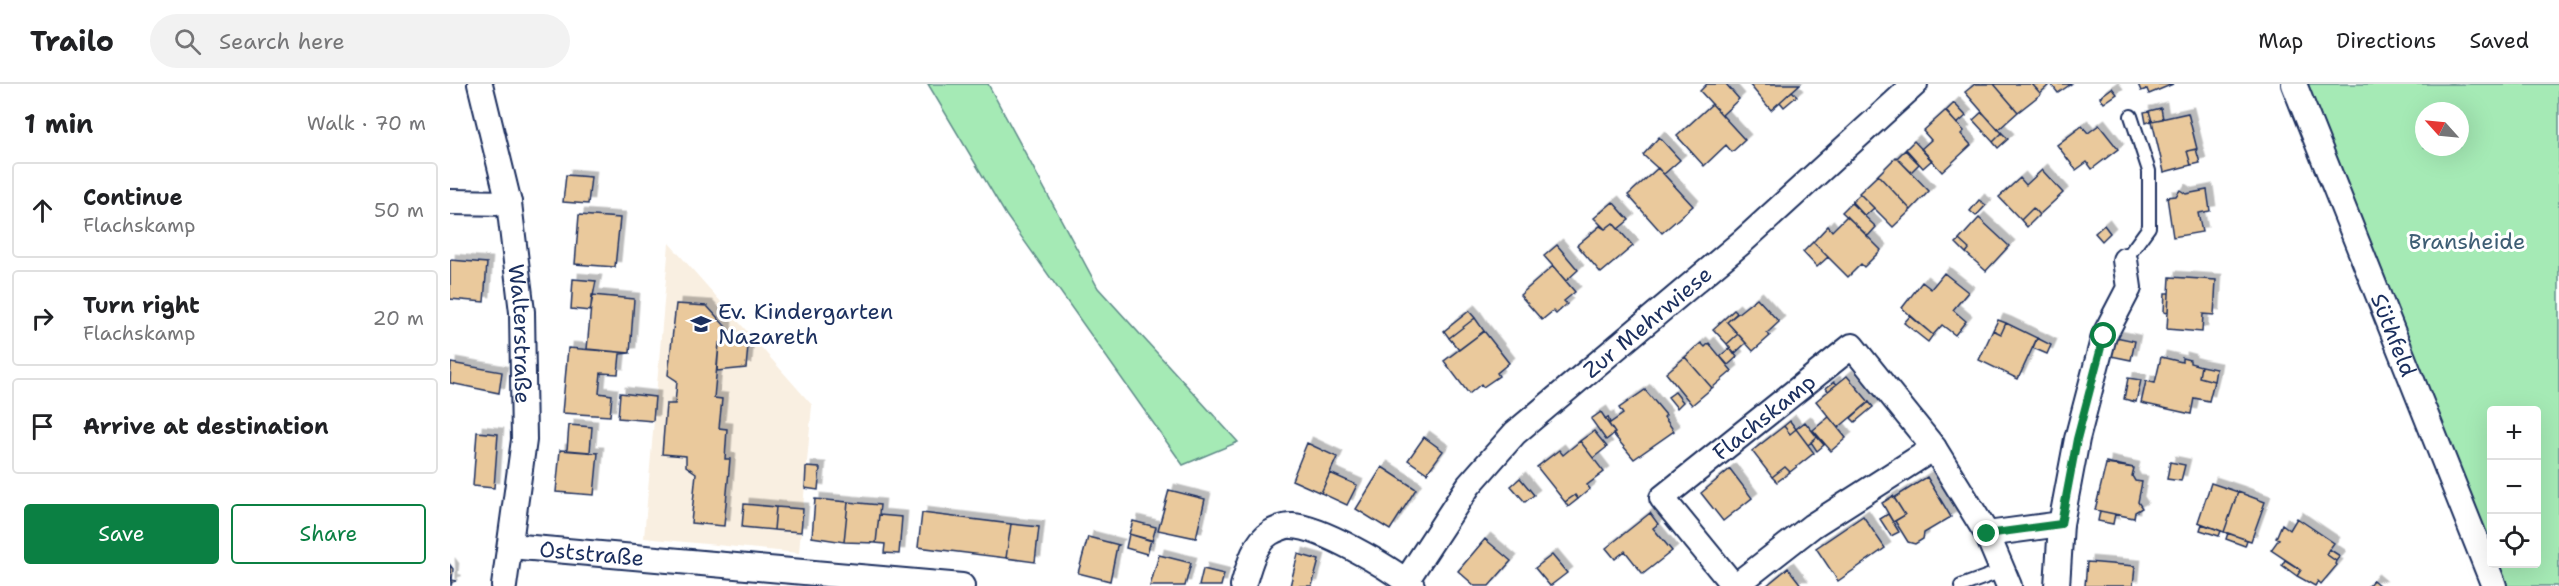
<!DOCTYPE html>
<html lang="en">
<head>
<meta charset="utf-8">
<style>
  :root { --surface:#fff; --page:#f2f2f2; --text:#202124; --muted:#757577; --line:#e0e0e0; --accent:#0b8043 }
  body { margin:0; font-family:"Shantell Sans",sans-serif; background:var(--page); color:var(--text) }
  .controls { position:absolute; right:18px; bottom:18px; display:grid; overflow:hidden; border-radius:6px; box-shadow:0 6px 24px #0002 }
  .controls button { width:54px; height:54px; display:grid; place-items:center; padding:0; border:0; border-bottom:2px solid var(--line); background:var(--surface); color:var(--text); font:30px sans-serif }
  .compass { position:absolute; left:1965px; top:18px; width:54px; height:54px; border-radius:50%; background:var(--surface); box-shadow:0 6px 24px #0002; rotate:297deg }
  .stop { position:absolute; width:18px; height:18px; margin:-14px; border:4px solid #0b8043; border-radius:50%; background:#fff }
  .stop.end { background:#0b8043; border-color:#fff; box-shadow:0 2px 6px #0008 }
  .list { margin:0; padding:0; list-style:none }
  h2 { display:flex; justify-content:space-between; align-items:center; height:78px; margin:0; padding:0 24px; font-size:26px }
  h2 small { font-size:20px; font-weight:400; color:var(--muted) }
  .list li { display:grid; grid-template-columns:39px 1fr auto; gap:18px; align-items:center; box-sizing:border-box; height:96px; margin:0 12px 12px; padding:0 12px; border:2px solid var(--line); border-radius:6px }
  .list b { display:block; font-size:22px; white-space:nowrap }
  .list p { margin:0; font-size:20px; white-space:nowrap; color:var(--muted) }
  .list em { font-size:20px; font-style:normal; color:var(--muted) }
  .actions { display:flex; gap:12px; padding:18px 24px }
  .actions a { flex:1; padding:14px 0; border:2px solid var(--accent); border-radius:6px; text-align:center; font-size:21px; color:var(--accent) }
  .actions .main { background:var(--accent); color:#fff }
  .icon { flex:none; width:33px; height:33px; fill:none; stroke:currentColor; stroke-width:2; stroke-linecap:round; stroke-linejoin:round }
  .map { position:relative; flex:none; width:2109px; height:502px; overflow:hidden }
  header { display:flex; align-items:center; gap:36px; box-sizing:border-box; height:84px; padding:0 30px; background:var(--surface); border-bottom:2px solid var(--line) }
  header strong { font-size:28px }
  nav { display:flex; gap:33px; margin-inline-start:auto; font-size:21px }
  .search { width:420px; height:54px; background:var(--page); display:flex; align-items:center; gap:15px; box-sizing:border-box; padding:0 21px; border-radius:33px; color:var(--muted); font-size:22px }
  main { display:flex }
  aside { flex:1; background:var(--surface) }
  .map>svg:first-child { display:block }
  .built { fill:#f9efe1 }
  .green { fill:#a5eab5; stroke:#608c8a; stroke-width:1.5; fill-rule:evenodd }
  .building { fill:#eac99c; stroke:#1b2f5e; stroke-width:1.5; filter:url(#shadow) }
  .lines { fill:none; stroke-linecap:round; stroke-linejoin:round }
  .service-casing { stroke:#1b2f5e; stroke-width:16 }
  .minor-casing { stroke:#1b2f5e; stroke-width:28 }
  .service { stroke:#fff; stroke-width:12 }
  .minor { stroke:#fff; stroke-width:24 }
  .route { stroke:#0b8043; stroke-width:8 }
  .labels { text-anchor:middle; stroke-width:6; stroke-linejoin:round; paint-order:stroke }
  .park-label { font-size:22px; fill:#3e5e74; stroke:#fff }
  .poi-label { font-size:22px; fill:#1b2f5e; stroke:#fff; text-anchor:start }
  .street-label { font-size:22px; fill:#1b2f5e; stroke:#fff }
</style>
</head>
<body>
<header>
<strong>Trailo</strong>
<div class="search"><svg class="icon" aria-label="search" viewBox="0 0 24 24"><circle cx="10" cy="10" r="6"/><path d="M15 15l6 6"/></svg>Search here</div>
<nav><a>Map</a><a>Directions</a><a>Saved</a></nav>
</header>
<main>
<aside>
<h2>1 min<small>Walk · 70 m</small></h2>
<ul class="list">
<li><svg class="icon" aria-label="ahead" viewBox="0 0 24 24"><path d="M12 20V5M6 11l6-6 6 6"/></svg><div><b>Continue</b><p>Flachskamp</p></div><em>50 m</em></li>
<li><svg class="icon" aria-label="right" viewBox="0 0 24 24"><path d="M7 20v-9h11M14 6l5 5-5 5"/></svg><div><b>Turn right</b><p>Flachskamp</p></div><em>20 m</em></li>
<li><svg class="icon" aria-label="arrive" viewBox="0 0 24 24"><path d="M6 21V4h12l-3 4 3 4H6"/></svg><div><b>Arrive at destination</b></div></li>
</ul>
<div class="actions"><a class="main">Save</a><a>Share</a></div>
</aside>
<div class="map">
<svg width="2109" height="502" viewBox="0 0 2109 502">
  <defs>
    <filter id="shadow"><feDropShadow dx="5.5" dy="-5.5" stdDeviation="0" flood-color="#0004"/></filter>
  </defs>
  <rect width="100%" height="100%" fill="#fff"/>
  <filter id="ink" filterUnits="userSpaceOnUse"><feTurbulence type="fractalNoise" baseFrequency=".0167" numOctaves="2"/><feDisplacementMap in="SourceGraphic" scale="12" xChannelSelector="R" yChannelSelector="G"/><feConvolveMatrix kernelMatrix="1 2 1 2 8 2 1 2 1" color-interpolation-filters="sRGB"/></filter>
  <g filter="url(#ink)">
    <path class="built" d="M219,159L362,321L349,469L194,454Z"/>
    <path class="green" d="M478,0H538L648,204L788,358L733,381L556,131Z
      M1857,0H2109V502H2054L2045,480H2086V326H2042L2041,470ZM1974,27H2010V63H1974Z"/>
    <path class="building" d="M1257,0H1276L1289,15L1272,31L1250,7Z
      M1299,0H1350L1321,26Z
      M1525,0H1544L1568,28L1548,46L1515,8Z
      M1544,0H1582L1591,10L1568,28Z
      M1582,0H1596L1598,2L1590,9Z
      M1601,0H1621L1608,9Z
      M1688,0H1723L1699,10L1697,5L1691,7Z
      M1662,4L1667,10L1654,19L1650,13Z
      M1342,7L1347,12L1334,23L1330,18Z
      M1504,19L1516,32L1507,40L1496,27Z
      M1262,20L1295,56L1282,68L1276,61L1254,82L1227,52Z
      M1711,24L1713,35L1702,37L1699,27Z
      M1495,27L1514,47L1511,50L1521,61L1492,88L1471,65L1481,56L1473,47Z
      M1699,27L1702,37L1696,39L1694,28Z
      M1532,28L1552,49L1543,58L1523,36Z
      M1738,29L1747,65L1737,67L1741,81L1714,88L1702,37Z
      M1649,41L1668,65L1642,85L1637,78L1626,86L1607,61L1632,42L1638,49Z
      M1552,49L1558,55L1548,64L1543,58Z
      M1209,53L1230,76L1214,90L1193,71Z
      M1464,57L1482,76L1473,84L1456,65Z
      M1746,65L1750,79L1741,81L1737,67Z
      M1455,66L1469,80L1461,88L1447,74Z
      M1446,73L1479,107L1461,126L1428,91Z
      M1208,84L1243,122L1212,149L1178,111Z
      M1592,86L1613,109L1589,131L1583,124L1571,136L1549,113L1570,94L1576,101Z
      M116,91L141,93L138,120L113,118Z
      M1428,91L1461,126L1443,143L1409,109Z
      M1730,106L1736,110L1757,106L1760,127L1748,129L1752,148L1723,153L1717,113L1726,112Z
      M1410,110L1424,124L1415,132L1402,118Z
      M1529,116L1536,121L1526,132L1520,127Z
      M1163,118L1179,136L1168,145L1163,139L1155,145L1144,134Z
      M1401,119L1426,143L1418,152L1392,128Z
      M1583,124L1589,131L1577,143L1571,136Z
      M129,131L170,134L165,183L125,180Z
      M1397,132L1431,166L1414,183L1411,180L1398,193L1363,158L1378,142L1382,147Z
      M1529,134L1559,162L1536,187L1516,169L1519,165L1509,156Z
      M1163,139L1183,162L1151,189L1127,161L1150,142L1155,145Z
      M1654,141L1660,149L1652,157L1645,149Z
      M1509,156L1519,165L1516,169L1506,159Z
      M1363,158L1378,173L1367,183L1353,168Z
      M1107,161L1128,186L1116,197L1094,172Z
      M0,176L37,179L34,218L0,215Z
      M1103,182L1125,208L1114,217L1117,220L1106,230L1103,227L1092,236L1070,211Z
      M1494,189L1518,208L1503,226L1516,237L1505,251L1492,241L1483,251L1452,224L1472,198L1481,205Z
      M1720,193L1766,196L1764,231L1753,230L1752,248L1717,245Z
      M123,195L146,197L140,227L121,225Z
      M1715,209H1719L1718,229L1714,228Z
      M142,211L184,215L180,269L137,265Z
      M1307,214L1329,238L1317,249L1320,252L1303,267L1277,238Z
      M226,220L257,222L276,243L275,260L269,259L264,314L272,315L269,344L277,345L275,375H280L274,442L241,439L246,389L236,382V372L212,370L216,320H225L227,297L218,291Z
      M1284,226L1287,229L1277,238L1288,250L1277,260L1263,245Z
      M1019,227L1025,234L999,254L994,247Z
      M1460,232L1483,251L1478,258L1454,239Z
      M1025,234L1034,247L1009,266L999,254Z
      M1548,236L1556,239L1551,250L1543,246Z
      M1556,239L1587,254L1568,295L1529,276L1543,246L1551,250Z
      M1034,247L1059,279L1047,289L1049,292L1033,303L1031,300L1019,310L994,277Z
      M1288,250L1296,259L1284,270L1277,260Z
      M1666,253L1685,257L1681,276L1661,272Z
      M1587,254L1601,261L1597,270L1583,264Z
      M269,259L298,262L296,284L267,287Z
      M1251,259L1255,263L1259,259L1282,287L1262,304L1235,273Z
      M118,264L180,269L170,270L168,290L151,289L149,309L162,311L160,332L112,329Z
      M1280,264L1287,273L1278,281L1270,272Z
      M1235,273L1262,304L1242,321L1216,289Z
      M1711,273L1732,278V274L1740,276V279L1751,282L1749,293L1764,297L1759,317L1744,314L1741,330L1691,319L1696,297L1705,299Z
      M1,279L52,288L49,309L0,299Z
      M1751,282L1766,285L1764,297L1749,293Z
      M1397,292L1419,318L1388,344L1366,317Z
      M1678,294L1691,296L1686,318L1674,315Z
      M1384,298L1387,300L1378,307L1376,304Z
      M1195,306L1216,331L1214,333L1224,347L1184,375L1163,350L1165,349L1155,335L1158,333L1160,339L1173,330L1169,324Z
      M1225,308L1233,318L1227,324L1218,313Z
      M170,309L205,313L203,337L168,334Z
      M1419,318L1423,323L1405,338L1401,334Z
      M1151,328L1165,349L1156,356L1141,335Z
      M1379,333L1396,354L1381,367L1363,346Z
      M1340,337L1346,345L1340,350L1334,342Z
      M1355,338L1367,353L1358,361L1346,345Z
      M119,341L142,343L140,368L117,366Z
      M1334,342L1340,350L1346,345L1364,369L1340,388L1335,383L1322,393L1302,367Z
      M1144,347L1157,363L1143,374L1130,357Z
      M27,348L48,350L44,404L23,402Z
      M974,353L993,367L977,389L958,376Z
      M1367,353L1374,361L1367,367L1361,358Z
      M1130,357L1154,388L1137,401L1140,405L1128,415L1125,411L1115,418L1087,383L1109,366L1113,371Z
      M857,359L887,373L871,409L842,396Z
      M110,366L148,369L144,411L106,408Z
      M1656,378L1684,384L1656,380Z
      M1720,378L1735,381L1731,397L1717,395Z
      M1656,380L1684,384L1682,392L1685,397L1692,398L1688,418L1692,424L1685,428L1684,434L1645,426Z
      M356,383L370,384L368,406L355,404Z
      M932,383L966,405L940,446L906,425Z
      M1335,383L1340,388L1327,398L1322,393Z
      M1280,385L1302,414L1273,437L1251,409Z
      M880,389L907,401L897,421L871,409Z
      M1477,393L1501,433L1474,449L1473,455L1465,460L1458,458L1445,437L1455,431L1444,414Z
      M1070,394L1084,411L1075,418L1061,402Z
      M1761,399L1788,408L1774,448L1748,438Z
      M719,406L755,415L746,454L708,446Z
      M1788,408L1815,418L1801,457L1774,448Z
      M1125,411L1128,415L1118,423L1115,418Z
      M1443,412L1455,431L1443,438L1432,419Z
      M365,415L398,418L394,458L362,453Z
      M398,418L430,421L426,459L394,458Z
      M294,420L326,423L324,446L292,443Z
      M326,423L353,425L351,448L324,446Z
      M1650,427L1665,430L1663,440L1648,437Z
      M472,429L561,440L556,474L468,463Z
      M1200,429L1208,440L1203,444L1222,467L1193,490L1175,467L1165,475L1156,464Z
      M1438,430L1449,448L1441,452L1430,435Z
      M429,431L452,433L449,470L434,469L435,460L426,459Z
      M1413,432L1435,464L1388,497L1366,464Z
      M1847,434L1884,459L1876,470L1886,477L1885,480L1887,481L1871,500L1868,497L1865,502L1847,492L1851,486L1821,466L1829,455L1826,454L1832,440L1840,446Z
      M683,437L706,443L702,457L679,450Z
      M561,440L589,443L585,478L556,474Z
      M1752,440L1771,447L1769,452L1750,446Z
      M1778,449L1797,456L1795,462L1776,455Z
      M679,450L701,456L697,470L676,464Z
      M638,453L669,461L667,462L660,497L628,489Z
      M1035,455L1061,477L1039,502H1025L1008,487Z
      M1879,465L1890,472L1886,477L1876,470Z
      M848,470L869,476L862,502H840Z
      M709,471L741,479L735,502H700Z
      M1102,471L1117,489L1100,502L1085,484Z
      M1835,476L1851,486L1847,492L1832,481Z
      M1637,478L1685,482L1683,502H1635Z
      M0,481L3,485L2,496L6,497L2,498L1,502Z
      M1338,484L1352,502H1316Z
      M753,485L774,490L771,502H749Z
      M1923,496L1930,502H1918Z"/>
    <g class="lines">
      <g class="service-casing">
        <path id="service" d="M1675,176L1699,143V87L1681,32
          M1511,502L1552,487"/>
      </g>
      <g class="minor-casing">
        <g id="minor">
          <path id="s1" d="M30,0L59,119L72,228L74,356L54,502"/>
          <path id="s2" d="M1844,0L2044,502"/>
          <path d="M0,118L59,119"/>
          <path d="M1537,450L1611,440"/>
          <path id="s3" d="M60,462L512,502"/>
          <path id="s4" d="M956,497L1019,401L1065,349L1292,158L1465,0"/>
          <path d="M793,502C798,485 804,459 820,449C825,446 836,441 842,442C871,443 939,483 962,502"/>
          <path id="s5" d="M1284,502L1212,414L1402,262L1484,364L1537,450L1559,502"/>
          <path d="M1285,502L1362,442L1484,364"/>
          <path d="M1607,502L1611,440L1627,355L1654,252L1679,204L1675,176"/>
        </g>
      </g>
      <use href="#service" class="service"/>
      <use href="#minor" class="minor"/>
    </g>
  </g>
  <g class="lines" filter="url(#ink)">
    <path class="route" d="M1537,450L1611,440L1627,355L1654,252"/>
  </g>
  <defs>
    <g id="school-bare" transform="scale(1.62)"><path d="M0-5L7-2L0 1L-7-2ZM-4 1L0 2.5L4 1V4Q0 6-4 4Z" fill="#1b2f5e" stroke="#fff" stroke-width="2.5" paint-order="stroke"/></g>
  </defs>
  <g fill-rule="evenodd">
    <use href="#school-bare" x="251" y="240"/>
  </g>
  <g class="labels">
    <g class="park-label">
      <text x="2017" y="165">Bransheide</text>
    </g>
    <g class="poi-label">
      <text x="268" y="235">Ev. Kindergarten<tspan x="268" dy="25">Nazareth</tspan></text>
    </g>
    <g class="street-label">
      <text dy="8" stroke="none"><textPath href="#s4" startOffset="357">Zur Mehrwiese</textPath></text>
      <text dy="8" stroke="none"><textPath href="#s1" startOffset="254">Walterstraße</textPath></text>
      <text dy="8" stroke="none"><textPath href="#s2" startOffset="270">Süthfeld</textPath></text>
      <text dy="8" stroke="none"><textPath href="#s5" startOffset="244">Flachskamp</textPath></text>
      <text dy="8" stroke="none"><textPath href="#s3" startOffset="82">Oststraße</textPath></text>
    </g>
  </g>
</svg>
<div class="controls">
<button>+</button>
<button>−</button>
<button><svg class="icon" aria-label="locate" viewBox="0 0 24 24"><circle cx="12" cy="12" r="6"/><path d="M12 2v4M12 18v4M2 12h4M18 12h4"/></svg></button>
</div>
<svg class="compass" viewBox="-18 -18 36 36"><path d="M0-13l5 13h-10z" fill="#e53935"/><path d="M0 13l5-13h-10z" fill="#757577"/></svg>
<div class="stop" style="left:1654px;top:252px"></div>
<div class="stop end" style="left:1537px;top:450px"></div>
</div>
</main>
</body>
</html>
